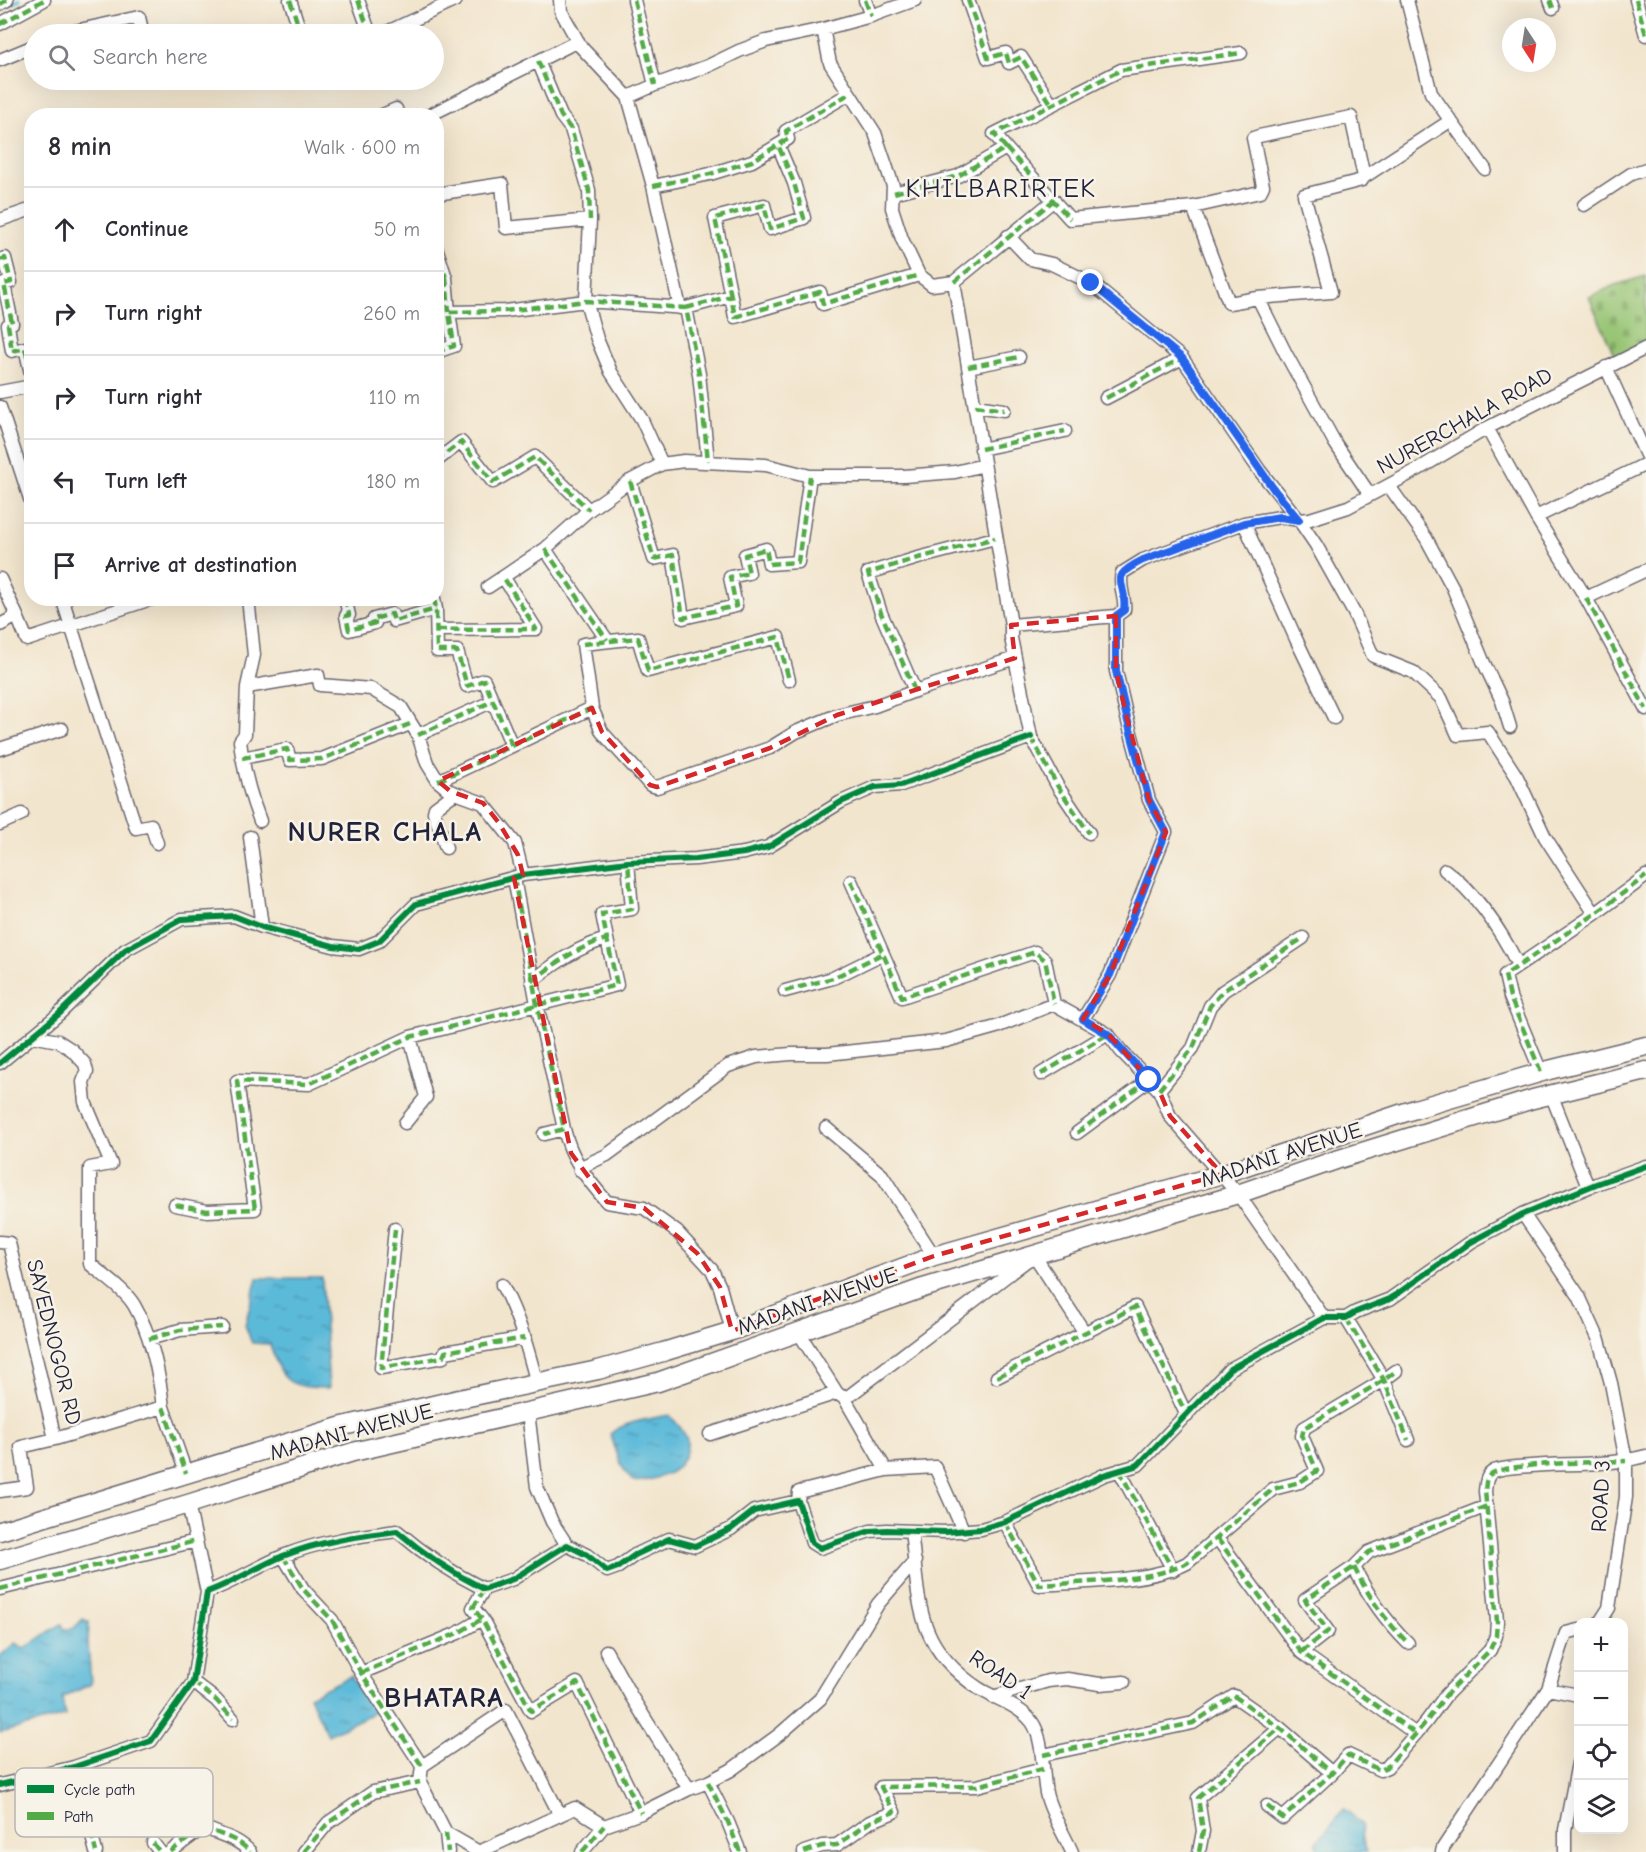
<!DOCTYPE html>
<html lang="en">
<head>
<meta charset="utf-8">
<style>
  :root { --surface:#fff; --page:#f2f2f3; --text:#2b2b33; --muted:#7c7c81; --line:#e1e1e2 }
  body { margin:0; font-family:"Comic Neue",sans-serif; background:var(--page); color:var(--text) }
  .controls { position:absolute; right:18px; bottom:18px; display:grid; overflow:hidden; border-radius:12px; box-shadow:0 6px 24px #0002 }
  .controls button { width:54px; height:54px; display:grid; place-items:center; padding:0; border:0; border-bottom:2px solid var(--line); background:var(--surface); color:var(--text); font:30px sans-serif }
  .compass { position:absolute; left:1502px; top:18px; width:54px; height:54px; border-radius:50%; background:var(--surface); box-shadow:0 6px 24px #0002; rotate:168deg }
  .stop { position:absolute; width:18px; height:18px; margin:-14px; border:4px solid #2563eb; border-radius:50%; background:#fff }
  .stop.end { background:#2563eb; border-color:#fff; box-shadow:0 2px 6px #0008 }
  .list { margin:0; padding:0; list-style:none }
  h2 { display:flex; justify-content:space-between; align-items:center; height:78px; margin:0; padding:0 24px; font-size:26px }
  h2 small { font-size:20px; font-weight:400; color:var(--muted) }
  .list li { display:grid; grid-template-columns:39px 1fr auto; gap:18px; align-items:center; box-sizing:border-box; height:84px; padding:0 24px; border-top:2px solid var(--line) }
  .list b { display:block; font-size:22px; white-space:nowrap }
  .list em { font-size:20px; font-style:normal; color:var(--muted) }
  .icon { flex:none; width:33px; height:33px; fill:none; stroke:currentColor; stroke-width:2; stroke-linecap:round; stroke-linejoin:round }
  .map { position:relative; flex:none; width:1646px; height:1852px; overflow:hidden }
  .search { position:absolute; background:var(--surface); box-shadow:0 6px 24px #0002; left:24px; top:24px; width:420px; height:66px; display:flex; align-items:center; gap:15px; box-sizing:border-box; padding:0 21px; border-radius:33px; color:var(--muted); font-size:22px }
  .panel { position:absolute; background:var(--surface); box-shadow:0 6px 24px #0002; left:24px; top:108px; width:420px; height:498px; border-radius:24px }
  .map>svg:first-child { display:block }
  .cemetery { fill:url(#cemetery-stones); stroke:#5c7357; stroke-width:1.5 }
  .water { fill:url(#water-ripples); stroke:#3e6e8a; stroke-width:1.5 }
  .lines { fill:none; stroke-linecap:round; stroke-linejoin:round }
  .stream { stroke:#5bbad9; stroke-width:4 }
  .minor-casing { stroke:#6b666e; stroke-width:15 }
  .secondary-casing { stroke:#6b666e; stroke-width:21 }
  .minor { stroke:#fff; stroke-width:12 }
  .secondary { stroke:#fff; stroke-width:18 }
  .quiet { stroke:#53aa46; stroke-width:4.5; stroke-dasharray:9 4.5; stroke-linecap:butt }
  .cycleway-casing { stroke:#f7f3e8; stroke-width:10 }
  .cycleway { stroke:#00873e; stroke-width:6 }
  .route { stroke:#2563eb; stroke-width:8 }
  .marked { fill:none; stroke:#d62828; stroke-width:4.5; stroke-dasharray:12 8; stroke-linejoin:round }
  .labels { text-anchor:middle; stroke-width:5; stroke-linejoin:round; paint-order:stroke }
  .street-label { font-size:22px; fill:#22223b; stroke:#f7f3e8 }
  .quarter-label { font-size:26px; letter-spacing:1.5px; fill:#22223b; stroke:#f7f3e8 }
  .district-label { font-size:28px; font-weight:bold; letter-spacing:1.5px; fill:#22223b; stroke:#f7f3e8 }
  .key { fill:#f7f3e8; stroke:#b7b4b4; stroke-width:1.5 }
  .key-label { font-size:16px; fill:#22223b }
</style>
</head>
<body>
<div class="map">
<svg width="1646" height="1852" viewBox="0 0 1646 1852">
  <defs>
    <pattern id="cemetery-stones" width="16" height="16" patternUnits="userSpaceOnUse" patternTransform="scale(1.5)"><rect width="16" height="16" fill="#96c473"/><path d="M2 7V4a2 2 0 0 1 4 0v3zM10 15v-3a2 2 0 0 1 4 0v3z" fill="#81a864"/></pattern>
    <pattern id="water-ripples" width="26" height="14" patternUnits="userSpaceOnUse" patternTransform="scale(1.5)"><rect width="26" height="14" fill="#5bbad9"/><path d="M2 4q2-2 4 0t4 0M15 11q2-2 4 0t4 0" fill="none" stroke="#4b97b1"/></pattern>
  </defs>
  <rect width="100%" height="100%" fill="#f7f3e8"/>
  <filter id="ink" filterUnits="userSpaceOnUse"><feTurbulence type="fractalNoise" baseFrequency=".0167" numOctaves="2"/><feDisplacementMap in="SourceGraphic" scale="12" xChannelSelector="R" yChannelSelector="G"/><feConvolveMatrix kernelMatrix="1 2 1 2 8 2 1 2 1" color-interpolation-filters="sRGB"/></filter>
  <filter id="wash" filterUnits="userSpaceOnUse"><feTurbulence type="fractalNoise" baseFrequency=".008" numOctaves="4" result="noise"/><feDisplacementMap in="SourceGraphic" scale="24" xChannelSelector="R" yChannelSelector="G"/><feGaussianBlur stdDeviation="1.35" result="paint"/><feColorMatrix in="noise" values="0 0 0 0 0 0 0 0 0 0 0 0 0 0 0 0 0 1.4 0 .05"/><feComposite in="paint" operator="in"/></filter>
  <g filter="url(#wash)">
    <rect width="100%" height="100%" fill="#f2e5cd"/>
    <path class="cemetery" d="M1646,276V343L1616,359L1589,297L1615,285Z"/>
    <path class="water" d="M257,1278H322L329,1388C287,1387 282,1383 270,1344L252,1343L245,1325Z
      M669,1415C675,1421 683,1429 686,1437C690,1449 683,1462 674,1470C669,1475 637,1485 632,1480C620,1470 616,1448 610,1434C625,1421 650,1419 669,1415Z
      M83,1619L89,1622L88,1643L91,1684L62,1698L65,1716L0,1733V1656L15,1643L24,1648C38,1641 48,1631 62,1624L64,1629H73Z
      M351,1676L375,1712L328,1735L309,1696Z
      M1344,1809L1362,1823L1361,1835L1367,1852H1321L1316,1843Z"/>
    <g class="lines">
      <path class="stream" d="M9,5L19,0"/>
    </g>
  </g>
  <g filter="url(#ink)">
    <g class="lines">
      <g class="minor-casing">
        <path id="minor" d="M290,0L301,34
          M358,0L370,34
          M560,0L561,11L581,47L628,97L653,186L680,308
          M634,0L655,85
          M865,0L871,16
          M915,0L871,16L823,29L830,63L875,133L893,186L892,208L902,239L919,275L932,285L954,282L1011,625V638L1031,737L1058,787L1089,833
          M968,0L988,58L1006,53L1009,63L1021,57L1052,105
          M1407,0L1431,93L1485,169
          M1550,0L1553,8
          M1636,0L1646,35
          M0,4L7,0
          M0,24L44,0
          M61,34L139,17L143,34
          M383,34L456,0
          M0,60L34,46
          M538,61L561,116L571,129L589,190L590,220
          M628,97L655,85L708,66L739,51L766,41L823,29
          M380,116L396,109L398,116
          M428,116L578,41
          M1006,148L1070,219L1193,207L1229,303L1258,298L1286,354L1335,443L1370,495
          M653,186L710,174L752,161L788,139L786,131L849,94
          M894,193L958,176L1006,148L994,134L1121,70L1241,53
          M436,194L502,184L506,228L590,220L586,301L597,339L611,372L642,420L662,464
          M1584,205L1631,174L1646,169
          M1193,207L1260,192L1263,186L1253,138L1259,136L1351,117L1364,177L1450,121
          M0,220L32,209
          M1008,236L1030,259L1052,264L1091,283L1182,358L1260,471L1299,520L1316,545L1354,613L1373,656L1413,672L1441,698L1458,735L1488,732L1517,777L1545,837L1595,914
          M436,247L446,278L436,281
          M0,260L5,258L11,282L4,284L12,323L8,325L12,351L25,348L32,378
          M446,278L449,312
          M954,282L1054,200
          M731,296L715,218L764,205L770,229L804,218L794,183L778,145
          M1258,298L1331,292L1304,195L1362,180L1364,177
          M686,308L731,296L735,317L820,292L823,304L919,275
          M436,352L454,346L449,312L505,311L586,301L686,308L699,374L708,461
          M968,367L1019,357
          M1606,367L1646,455
          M0,392L32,386
          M1106,398L1182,358
          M975,406L1004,410
          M0,407L32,505
          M1487,428L1536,517L1586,598L1646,709
          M981,449L1065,431
          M436,461L461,442L493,482L535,457L589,510
          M630,481L654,559L673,555L683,618L736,606L730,577L749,573L745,555L766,549L769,564L798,562L810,476
          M1389,486L1426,538L1453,588L1483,661L1502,701L1510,727
          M1536,517L1646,464
          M1244,523L1296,639L1334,718
          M545,549L607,640
          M0,579L17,616
          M488,587L545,549L589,510L630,481L662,464L684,461L766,465L810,476H904L955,472L984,465
          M62,598L136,828L151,825L157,843
          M345,598L349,615L346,616L349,630L375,623L374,619L392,614L394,621L436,609
          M434,598L436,609L437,651H457L467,686L484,680L493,701
          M1586,598L1646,570
          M0,625L17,616L27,640L148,600L157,598
          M1011,625L1116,616L1124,610C1126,598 1118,586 1122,573L1143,560L1244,523L1280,517L1299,520L1310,519L1348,507L1417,470L1487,428L1646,348
          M437,630L536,629L504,578
          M789,680L778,637L648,671L638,638L583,644L592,708L602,732L650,785L657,787L770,748L796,732L837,715L875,706L915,691L1015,658
          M247,687L254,655L248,598
          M915,691L881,613L868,573L918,558L995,538
          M418,735L493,701L512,746
          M0,749L62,729
          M242,758L287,749L290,760L322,759L410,724
          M438,781L592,708
          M260,821C250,795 243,769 240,741L245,734L247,687L318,675L320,685L371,689L401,707L418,735L427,763L438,781L450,791L483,803L515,843L523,875
          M0,824L22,814
          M250,837L262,927
          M446,848L434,812L435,808L455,793
          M1445,870C1478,895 1500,929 1518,965
          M514,878L537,1004L564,1129L544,1134
          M851,881L902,997L1035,952L1045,960L1054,1004
          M532,981C556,963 577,947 607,939L602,914L632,909L628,862
          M785,991L833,978L882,954
          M1083,1019L1110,975L1166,832L1149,800L1127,718L1116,671V616
          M0,1063L59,1014L125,950L182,919L234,916L262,927L333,946L359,949L379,941L416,904L523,875L628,862L696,859L744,853L768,847L841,802L875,787L901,785L1031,737
          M1541,1072L1510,997L1505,975L1595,914L1646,876
          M1041,1074L1108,1034
          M1159,1090L1193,1048L1210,1006L1223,991L1303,938
          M1551,1094L1588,1187
          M405,1123L426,1097L410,1037
          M826,1128L882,1175L934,1256
          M564,1129C571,1159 587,1179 607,1202L644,1208L677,1232L712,1270L720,1287L732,1331
          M1077,1133L1149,1080
          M580,1170L581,1167L607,1155L728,1066L756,1057L791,1054H827L946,1041L996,1027L1054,1004L1108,1034L1121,1051L1159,1090L1170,1116L1238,1194L1324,1318
          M175,1205L207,1211L255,1209L237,1081L309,1084L410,1037L617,985L607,939
          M1523,1214L1579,1296L1599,1340L1611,1383L1626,1461V1497L1609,1608L1600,1622
          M395,1229L381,1368L443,1357L445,1352L525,1338
          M0,1242L9,1243L55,1439L163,1407C159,1372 152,1336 134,1305C124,1289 104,1276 90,1264V1168L111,1164L85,1102L83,1082L87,1072L85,1064L72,1050L58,1041L32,1036
          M502,1285C519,1317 528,1349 537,1384
          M1346,1318L1384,1380L1408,1440
          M799,1333L837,1393L845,1399L886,1470
          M149,1339L180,1330L222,1327
          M997,1377L1135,1307L1187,1416
          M845,1399L1034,1255L1085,1333
          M163,1407L186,1473
          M528,1412L537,1487L552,1522L567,1545
          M710,1434L837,1393
          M1119,1470L1173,1570
          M0,1491L27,1487L21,1447L55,1439
          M798,1501L799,1492L886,1470L935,1467L964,1532
          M188,1504L207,1592
          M1005,1522L1039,1585C1080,1582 1151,1582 1187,1563L1273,1489L1300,1482L1317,1471L1302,1436L1304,1428L1384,1380L1396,1371
          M911,1531C920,1600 913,1644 978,1688C995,1699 1019,1705 1032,1722C1044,1739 1042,1773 1046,1793C1050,1812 1064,1834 1072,1852
          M1217,1538L1301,1652L1416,1734
          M283,1556L303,1589L332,1620L361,1673L422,1766L420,1782L446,1833L479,1852L575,1808L604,1826
          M1354,1567C1368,1596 1385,1620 1408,1643
          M0,1589L196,1541
          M484,1589L473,1608L482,1619L531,1711L577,1683L641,1813
          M606,1651L631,1696L689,1789
          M1301,1652L1328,1631L1305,1600L1354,1567L1369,1552L1487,1506
          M361,1673L458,1633L482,1619
          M193,1682L216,1700L233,1719
          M1548,1689L1578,1695
          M993,1697L1048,1681L1067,1679L1100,1684L1124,1682
          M1043,1755L1193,1723L1234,1696L1280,1728L1332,1773
          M422,1766L506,1710L560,1815
          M74,1767L96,1852
          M708,1782L728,1822L740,1852
          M0,1785L74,1767L151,1741L193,1682L207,1592C234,1582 257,1567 283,1556C320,1541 358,1536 397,1531C425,1555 452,1573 484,1589L513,1579L567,1545L587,1555L607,1571L618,1567L635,1555L669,1539L695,1546L731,1529L754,1511L798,1501L812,1543L820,1548L870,1531L887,1530L945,1532L981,1529L1005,1522L1104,1475L1138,1465L1230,1369L1324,1318H1346L1356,1312L1390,1299L1471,1242L1523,1214L1596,1184L1646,1166
          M1267,1806L1283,1818L1332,1773L1348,1755L1380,1770L1387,1767L1426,1722L1446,1695L1490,1650L1496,1636L1497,1621L1485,1491C1486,1483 1486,1475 1494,1471C1505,1467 1520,1467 1531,1466C1569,1463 1609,1466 1646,1456
          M446,1833L448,1852
          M153,1843L160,1852
          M170,1852L204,1827C220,1836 237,1837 250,1852
          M304,1852L328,1823L373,1792L420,1782
          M582,1852L604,1826L641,1813L689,1789L708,1782L731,1770L780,1734L820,1699L878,1604L915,1561
          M804,1852L822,1846L837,1845L870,1822L894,1812L881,1787L977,1786L1043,1769
          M1199,1852L1203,1831L1198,1798L1280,1728
          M1442,1852L1443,1848L1548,1689L1566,1633L1578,1630
          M1565,1852V1830L1578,1763"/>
      </g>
      <g class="secondary-casing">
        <path id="secondary" d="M0,1531L339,1427L459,1399L598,1370L663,1352L732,1331L934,1256L1222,1174L1415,1109L1549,1070L1646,1046
          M0,1560L188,1504L353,1452L658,1382L923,1288L1238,1194L1336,1160L1533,1099L1646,1071"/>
      </g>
      <use href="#minor" class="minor"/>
      <use href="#secondary" class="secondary"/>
      <path class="quiet" d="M290,0L301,34
        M358,0L370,34
        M634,0L655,85
        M865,0L871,16
        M968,0L988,58L1006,53L1009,63L1021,57L1052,105
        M1550,0L1553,8
        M1636,0L1646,35
        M0,4L7,0
        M0,24L44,0
        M538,61L561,116L571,129L589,190L590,220
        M1006,148L1070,219
        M653,186L710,174L752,161L788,139L786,131L849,94
        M894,193L958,176L1006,148L994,134L1121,70L1241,53
        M436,247L446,278L436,281
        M0,260L5,258L11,282L4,284L12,323L8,325L12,351L25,348L32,378
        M446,278L449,312
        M954,282L1054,200
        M731,296L715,218L764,205L770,229L804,218L794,183L778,145
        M686,308L731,296L735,317L820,292L823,304L919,275
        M436,352L454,346L449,312L505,311L586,301L686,308L699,374L708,461
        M968,367L1019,357
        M1106,398L1182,358
        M975,406L1004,410
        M981,449L1065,431
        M436,461L461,442L493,482L535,457L589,510
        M630,481L654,559L673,555L683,618L736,606L730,577L749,573L745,555L766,549L769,564L798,562L810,476
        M545,549L607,640
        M136,598L137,603
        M345,598L349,615L346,616L349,630L375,623L374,619L392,614L394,621L436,609
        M434,598L436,609L437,651H457L467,686L484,680L493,701
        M1586,598L1646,709
        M437,630L536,629L504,578
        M583,644L638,638L648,671L778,637L789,680
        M915,691L881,613L868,573L918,558L995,538
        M418,735L493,701L512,746
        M1031,737L1058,787L1089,833
        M242,758L287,749L290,760L322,759L410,724
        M438,781L592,708
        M514,878L537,1004L564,1129L544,1134
        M851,881L902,997L1035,952L1045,960L1054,1004
        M532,981C556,963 577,947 607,939L602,914L632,909L628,862
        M785,991L833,978L882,954
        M1541,1072L1510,997L1505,975L1595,914L1646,876
        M1041,1074L1108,1034
        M1159,1090L1193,1048L1210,1006L1223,991L1303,938
        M1077,1133L1149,1080
        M175,1205L207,1211L255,1209L237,1081L309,1084L410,1037L617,985L607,939
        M395,1229L381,1368L443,1357L445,1352L525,1338
        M1346,1318L1384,1380L1408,1440
        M149,1339L180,1330L222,1327
        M997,1377L1135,1307L1187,1416
        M163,1407L186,1473
        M1119,1470L1173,1570
        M1005,1522L1039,1585C1080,1582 1151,1582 1187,1563L1273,1489L1300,1482L1317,1471L1302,1436L1304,1428L1384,1380L1396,1371
        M1217,1538L1301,1652L1416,1734
        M283,1556L303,1589L332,1620L361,1673L422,1766
        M1354,1567C1368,1596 1385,1620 1408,1643
        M0,1589L196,1541
        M484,1589L473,1608L482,1619L531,1711L577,1683L641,1813
        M1301,1652L1328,1631L1305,1600L1354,1567L1369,1552L1487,1506
        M361,1673L458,1633L482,1619
        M193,1682L216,1700L233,1719
        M1043,1755L1193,1723L1234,1696L1280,1728L1332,1773
        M74,1767L96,1852
        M708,1782L728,1822L740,1852
        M1267,1806L1283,1818L1332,1773L1348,1755L1380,1770L1387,1767L1426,1722L1446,1695L1490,1650L1496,1636L1497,1621L1485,1491C1486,1484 1485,1478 1491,1474C1504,1463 1604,1462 1626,1461
        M446,1833L448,1852
        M153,1843L160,1852
        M170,1852L204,1827C220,1836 237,1837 250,1852
        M304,1852L328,1823L373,1792L420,1782
        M582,1852L604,1826
        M804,1852L822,1846L837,1845L870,1822L894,1812L881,1787L977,1786L1043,1769
        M1199,1852L1203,1831L1198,1798L1280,1728"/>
      <g class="cycleway-casing">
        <path id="cycleway" d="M0,1063L59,1014L125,950L182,919L234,916L262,927L333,946L359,949L379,941L416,904L523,875L628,862L696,859L744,853L768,847L841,802L875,787L901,785L1031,737
          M0,1785L74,1767L151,1741L193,1682L207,1592C234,1582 257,1567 283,1556C320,1541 358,1536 397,1531C425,1555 452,1573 484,1589L513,1579L567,1545L587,1555L607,1571L618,1567L635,1555L669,1539L695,1546L731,1529L754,1511L798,1501L812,1543L820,1548L870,1531L887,1530L945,1532L981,1529L1005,1522L1104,1475L1138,1465L1230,1369L1324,1318H1346L1356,1312L1390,1299L1471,1242L1523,1214L1596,1184L1646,1166"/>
      </g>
      <use href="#cycleway" class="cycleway"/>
    </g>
  </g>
  <g class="lines" filter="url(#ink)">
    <path class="route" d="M1091,283L1182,358L1275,491L1299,520L1280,517L1244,523L1143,560C1105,579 1128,580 1124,610L1116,616V671L1127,718L1149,800L1166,832L1110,975L1083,1019L1108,1034L1149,1080"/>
  </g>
  <path class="marked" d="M1116,616V671L1127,718L1149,800L1166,832L1110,975L1083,1019L1108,1034L1159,1090L1170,1116L1222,1174L934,1256L732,1331L720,1287L697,1253L644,1208L607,1202L571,1153L514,878L523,875L518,855L499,823L483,803L450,791L438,781L592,708L602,732L650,785L657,787L770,748L837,715L1015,658L1011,625Z"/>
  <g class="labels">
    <g class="street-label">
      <text transform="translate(1464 420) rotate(-29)" y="8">NURERCHALA ROAD</text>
      <text transform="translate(1281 1154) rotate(-18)" y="8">MADANI AVENUE</text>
      <text transform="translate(817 1300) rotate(-19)" y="8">MADANI AVENUE</text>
      <text transform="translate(55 1342) rotate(76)" y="8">SAYEDNOGOR RD</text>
      <text transform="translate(351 1431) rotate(-15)" y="8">MADANI AVENUE</text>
      <text transform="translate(1600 1496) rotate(-87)" y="8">ROAD 3</text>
      <text transform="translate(1001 1674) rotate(34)" y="8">ROAD 1</text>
    </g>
    <g class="quarter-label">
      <text x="1001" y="197">KHILBARIRTEK</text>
    </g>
    <g class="district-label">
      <text x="385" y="841">NURER CHALA</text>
      <text x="444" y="1707">BHATARA</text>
    </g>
  </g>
  <rect x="15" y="1768" width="198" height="69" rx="9" class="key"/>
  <rect x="27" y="1785" width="27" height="8" fill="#00873e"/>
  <rect x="27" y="1812" width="27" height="8" fill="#53aa46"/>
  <g class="key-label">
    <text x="64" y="1795">Cycle path</text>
    <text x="64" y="1822">Path</text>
  </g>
</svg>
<div class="controls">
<button>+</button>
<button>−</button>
<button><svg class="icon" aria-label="locate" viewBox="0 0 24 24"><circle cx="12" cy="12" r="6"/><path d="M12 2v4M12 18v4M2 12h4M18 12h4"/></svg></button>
<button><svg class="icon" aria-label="layers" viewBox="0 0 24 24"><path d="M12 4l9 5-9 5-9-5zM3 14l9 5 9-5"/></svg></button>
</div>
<svg class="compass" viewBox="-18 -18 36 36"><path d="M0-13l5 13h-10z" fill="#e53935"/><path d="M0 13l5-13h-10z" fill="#7c7c81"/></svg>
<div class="stop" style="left:1149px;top:1080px"></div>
<div class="stop end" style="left:1091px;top:283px"></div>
<div class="search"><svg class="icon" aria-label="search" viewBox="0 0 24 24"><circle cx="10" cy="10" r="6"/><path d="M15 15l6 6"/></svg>Search here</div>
<section class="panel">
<h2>8 min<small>Walk · 600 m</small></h2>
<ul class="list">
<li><svg class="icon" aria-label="ahead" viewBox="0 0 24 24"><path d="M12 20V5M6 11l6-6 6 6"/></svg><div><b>Continue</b></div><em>50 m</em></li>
<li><svg class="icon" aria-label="right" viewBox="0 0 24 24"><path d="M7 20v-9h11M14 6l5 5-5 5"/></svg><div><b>Turn right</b></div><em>260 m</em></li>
<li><svg class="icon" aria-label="right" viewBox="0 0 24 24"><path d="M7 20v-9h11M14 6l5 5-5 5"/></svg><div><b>Turn right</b></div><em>110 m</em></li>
<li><svg class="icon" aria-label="left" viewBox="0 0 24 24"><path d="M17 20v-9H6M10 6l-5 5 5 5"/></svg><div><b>Turn left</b></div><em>180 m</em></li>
<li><svg class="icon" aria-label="arrive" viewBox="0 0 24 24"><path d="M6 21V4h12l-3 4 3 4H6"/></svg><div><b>Arrive at destination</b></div></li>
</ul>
</section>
</div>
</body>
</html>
